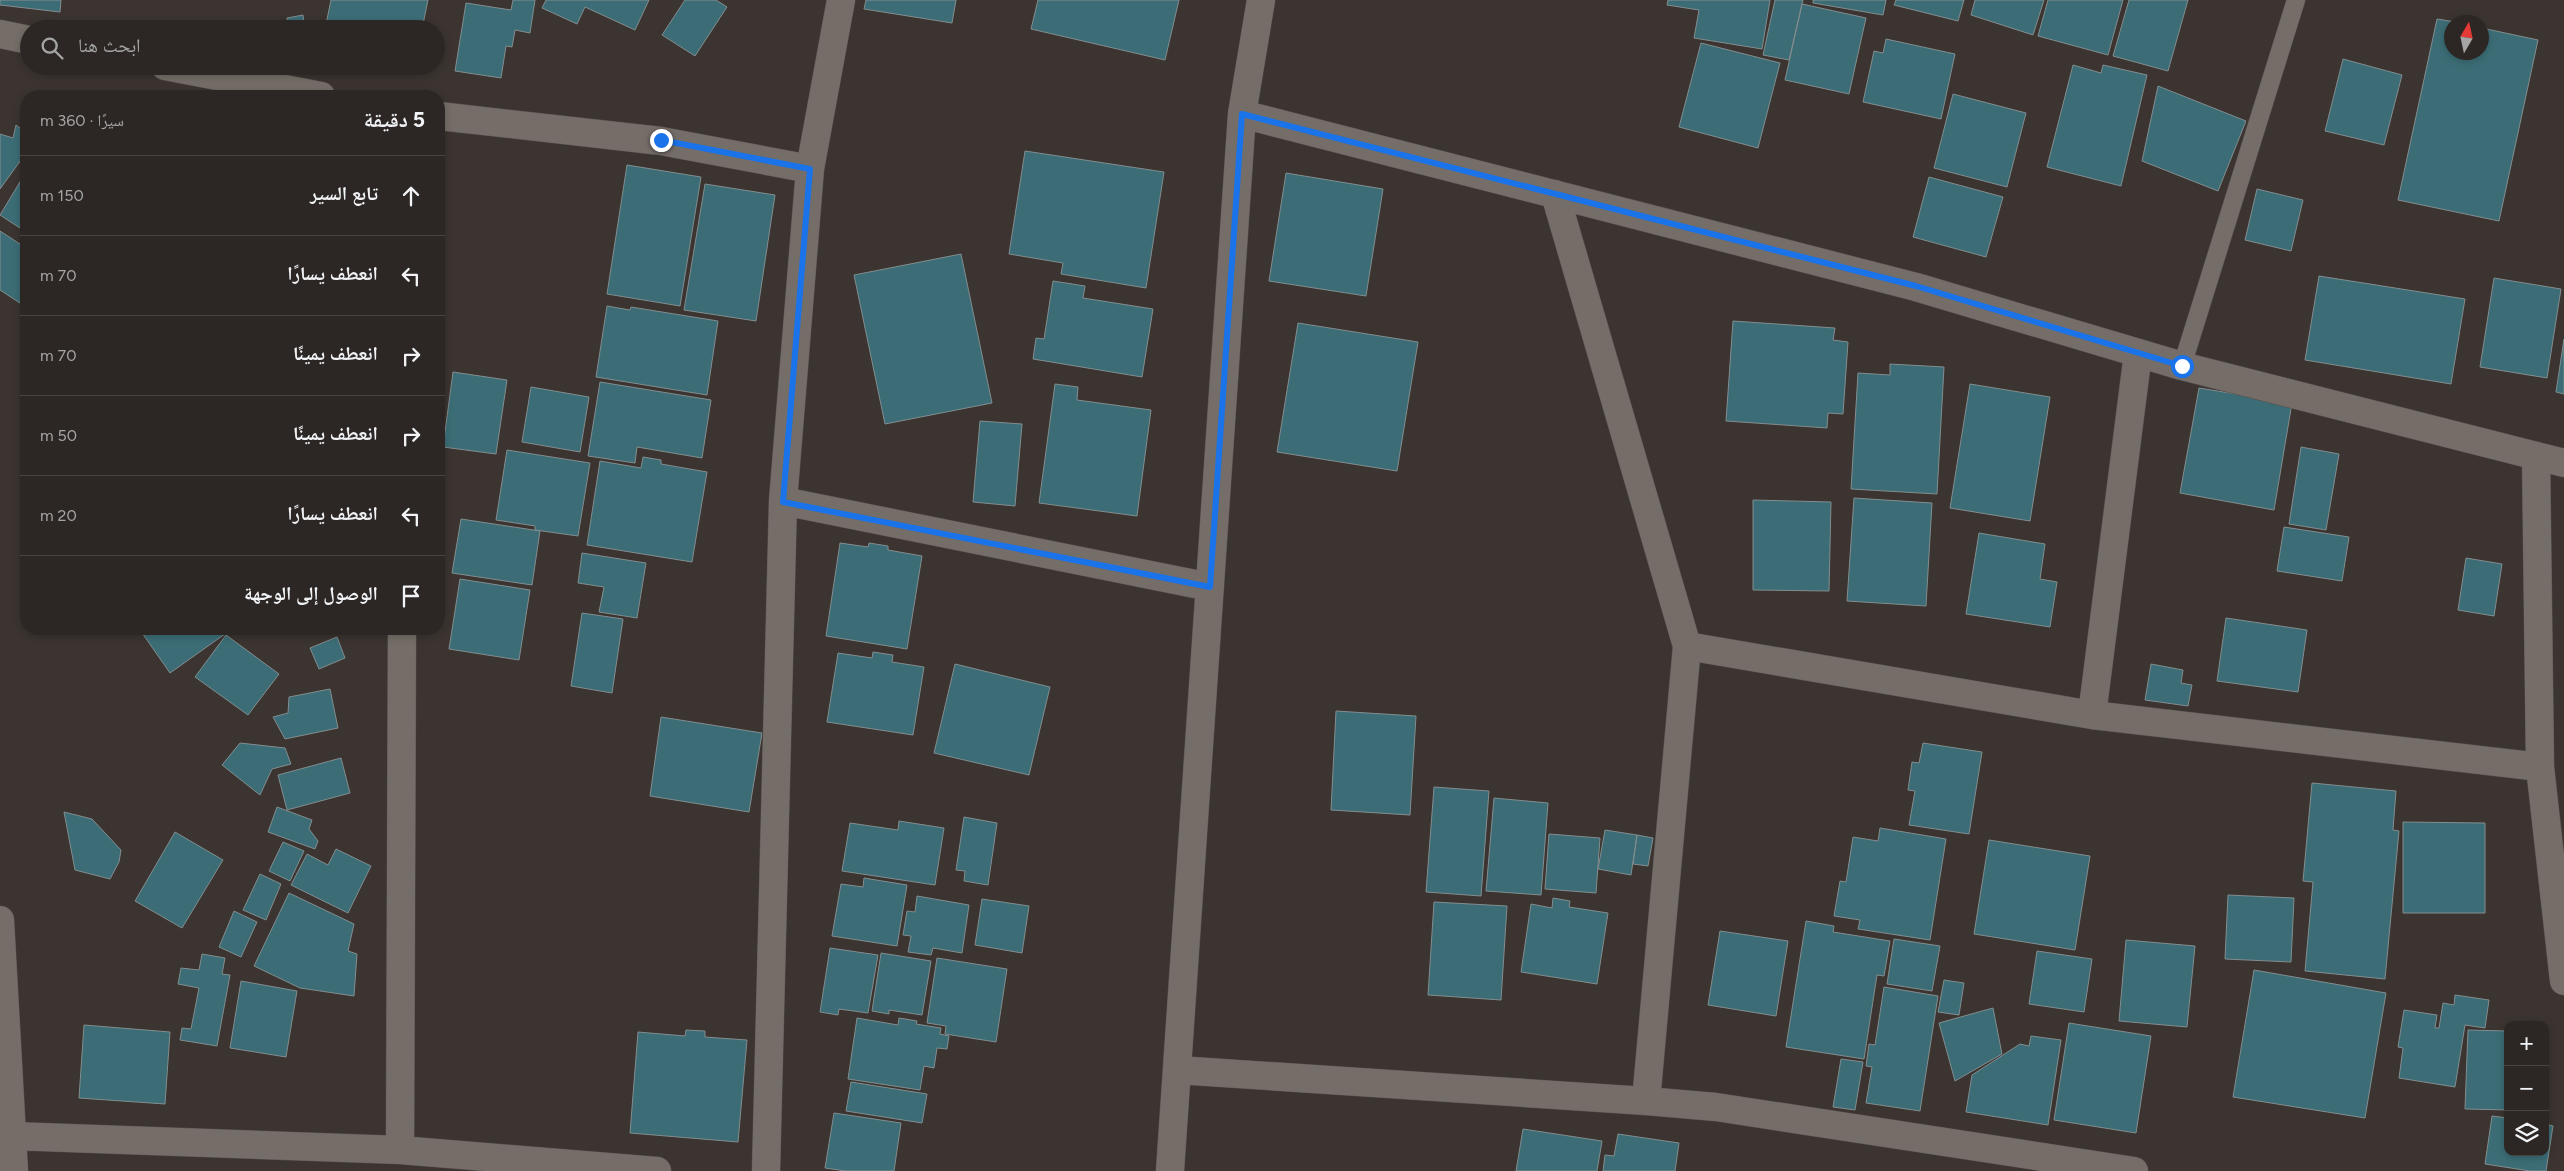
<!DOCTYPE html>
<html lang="ar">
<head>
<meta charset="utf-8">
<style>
  :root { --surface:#2c2724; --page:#342f2c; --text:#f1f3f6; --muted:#a6a5a6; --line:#484441 }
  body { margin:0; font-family:Figtree,"Noto Naskh Arabic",sans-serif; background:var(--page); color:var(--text); direction:rtl }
  .controls { position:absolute; right:15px; bottom:15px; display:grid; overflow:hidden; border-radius:10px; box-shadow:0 2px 8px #0003 }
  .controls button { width:45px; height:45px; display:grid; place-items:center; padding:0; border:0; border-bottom:1px solid var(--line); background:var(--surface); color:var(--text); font:25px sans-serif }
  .compass { position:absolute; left:2444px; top:15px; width:45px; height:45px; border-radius:50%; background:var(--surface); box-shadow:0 2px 8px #0003; rotate:9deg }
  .stop { position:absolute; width:15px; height:15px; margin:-11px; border:4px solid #1a73e8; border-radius:50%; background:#fff }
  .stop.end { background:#1a73e8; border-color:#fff; box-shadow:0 1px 5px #0008 }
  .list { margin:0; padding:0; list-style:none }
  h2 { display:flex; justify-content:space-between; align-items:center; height:65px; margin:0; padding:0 20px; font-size:21px }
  h2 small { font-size:16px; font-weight:400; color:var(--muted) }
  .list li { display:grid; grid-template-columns:32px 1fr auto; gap:15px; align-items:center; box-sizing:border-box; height:80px; padding:0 20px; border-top:1px solid var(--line) }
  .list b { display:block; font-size:19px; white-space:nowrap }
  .list em { font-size:16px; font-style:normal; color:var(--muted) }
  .icon { flex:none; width:28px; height:28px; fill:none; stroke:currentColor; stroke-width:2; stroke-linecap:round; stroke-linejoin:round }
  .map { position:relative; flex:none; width:2564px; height:1171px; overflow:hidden; direction:ltr }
  .search { position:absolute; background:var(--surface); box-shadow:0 2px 8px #0003; left:20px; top:20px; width:425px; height:55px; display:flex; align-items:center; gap:12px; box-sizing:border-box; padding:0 18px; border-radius:28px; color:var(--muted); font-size:19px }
  .panel { position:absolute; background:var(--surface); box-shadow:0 2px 8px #0003; left:20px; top:90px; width:425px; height:545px; border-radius:20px; direction:rtl }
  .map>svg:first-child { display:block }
  .building { fill:#3c6d76; stroke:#838d8f }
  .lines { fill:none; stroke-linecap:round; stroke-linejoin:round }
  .service-casing { stroke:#58524f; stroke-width:19 }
  .minor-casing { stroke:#58524f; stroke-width:29 }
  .service { stroke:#756d68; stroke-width:18 }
  .minor { stroke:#756d68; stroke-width:28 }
  .route { stroke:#1a73e8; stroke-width:6 }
</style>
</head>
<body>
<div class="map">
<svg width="2564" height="1171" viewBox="0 0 2564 1171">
  <rect width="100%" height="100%" fill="#3b3430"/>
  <path class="building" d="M0,0H61L60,12L0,5Z
    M331,0H428L422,29H325Z
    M513,0H535L530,33L515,30L512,47L506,46L501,78L455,71L466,3L511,10Z
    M546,0H649L635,30L585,7L577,24L542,8Z
    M685,0H716L727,7L695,56L662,35Z
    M866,0H956L952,23L864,9Z
    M1038,0H1179L1165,60L1031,29Z
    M1668,0H1770L1762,49L1694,38L1699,10L1667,5Z
    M1775,0H1803L1789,60L1763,55Z
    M1813,0H1886L1883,15L1813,3Z
    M1896,0H1964L1958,21L1894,5Z
    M1975,0H2044L2033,35L1971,15Z
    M2048,0H2123L2108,55L2038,36Z
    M2129,0H2188L2168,71L2113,56Z
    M1802,4L1866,18L1849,94L1785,80Z
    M303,15L305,29H289L287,18Z
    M2437,19L2456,22H2452V52H2482V28L2538,40L2499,221L2398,200Z
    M1886,39L1955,54L1941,119L1863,102L1874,51L1883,53Z
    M1701,43L1780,63L1758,148L1679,127Z
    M2343,59L2402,75L2384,145L2325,131Z
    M2073,65L2101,73L2103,65L2147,75L2121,186L2047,167Z
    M2158,86L2246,121L2218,191L2142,161Z
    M1953,94L2026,113L2007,187L1934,168Z
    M16,125L26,133V153L0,189V134L13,138Z
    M1025,151L1164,172L1146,288L1061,274L1063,263L1009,254Z
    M627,165L701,177L680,306L607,294Z
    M26,172V232L0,215Z
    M1286,173L1383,189L1366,296L1269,281Z
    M1929,177L2003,197L1986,257L1913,237Z
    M705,184L775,195L756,321L684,310Z
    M2257,189L2303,200L2291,251L2245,240Z
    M0,231L26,248V307L0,290Z
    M961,254L992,403L885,424L854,275Z
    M2319,276L2465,299L2451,384L2305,360Z
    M2494,278L2561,289L2547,378L2480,367Z
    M1053,281L1085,286L1083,298L1153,309L1142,377L1033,359L1036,338L1044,339Z
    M607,306L630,310L631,307L718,321L707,395L596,377Z
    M1733,321L1835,328L1833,340L1848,342L1843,414L1828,413L1827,428L1726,421Z
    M1298,323L1418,342L1397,471L1277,452Z
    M2564,339V394L2556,392Z
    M1890,364L1944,367L1937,494L1851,489L1858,373L1890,375Z
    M453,372L507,380L496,454L443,447Z
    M600,382L711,400L702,458L637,447L635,463L588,456Z
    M1055,384L1078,387L1077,400L1151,410L1137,516L1039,503Z
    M1970,384L2050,397L2030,521L1950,508Z
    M531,387L589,397L580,452L522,442Z
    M2199,388L2292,403L2274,510L2180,493Z
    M980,421L1022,424L1015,506L973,502Z
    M2301,447L2339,454L2326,530L2289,524Z
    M507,450L590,463L578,536L535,530V526L496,520Z
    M643,457L661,460V464L707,472L692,562L587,545L600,461L641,468Z
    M1854,498L1932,503L1926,606L1847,601Z
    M1753,500L1831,502L1829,591L1753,590Z
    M461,519L540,531L532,585L452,573Z
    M2284,527L2349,537L2342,581L2277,571Z
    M1979,533L2045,544L2040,579L2057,582L2050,627L1966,614Z
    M840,543L868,547L869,543L888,546V550L922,556L907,649L826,636Z
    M582,553L646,563L637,618L599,612L604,587L578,583Z
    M2466,558L2502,564L2494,616L2458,610Z
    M460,579L530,590L519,660L449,649Z
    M582,613L623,619L612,693L571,686Z
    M2226,618L2307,630L2298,692L2217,681Z
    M142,629H221L225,634L170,673L140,630Z
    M298,629H330L329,634Z
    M226,635L279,674L248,715L195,677Z
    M337,637L345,658L319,669L310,648Z
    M873,652L893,655L892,662L924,667L913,735L827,722L838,653L872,658Z
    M955,664L1050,687L1029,775L934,753Z
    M2151,664L2183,670L2181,683L2192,685L2188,706L2145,700Z
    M330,689L338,728L285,739L273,717L288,713L289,697Z
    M1336,711L1416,716L1410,815L1331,810Z
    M661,717L762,733L749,812L650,796Z
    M240,743L285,748L291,764L272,769L260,795L222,765Z
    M1923,743L1982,752L1969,834L1909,825L1915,791L1908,790L1912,762L1919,763Z
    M341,758L350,793L287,810L278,775Z
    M2312,783L2396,791L2393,830L2399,831L2385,979L2305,971L2313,882L2303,881Z
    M1434,787L1489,791L1481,896L1426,892Z
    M1494,798L1548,803L1541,895L1486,891Z
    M277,807L312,820L309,829L318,841L315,849L268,832Z
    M64,812L92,819L121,850L119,862L110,879L75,870Z
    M964,817L997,823L988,885L964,881L965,871L956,870Z
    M899,821L944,828L935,885L842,871L850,823L898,830Z
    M2403,822L2485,823V913H2403Z
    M1880,828L1946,839L1930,940L1858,929L1860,920L1834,916L1840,881L1846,882L1853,837L1878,841Z
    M1605,830L1637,835L1631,875L1598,869Z
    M175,832L223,860L182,928L135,901Z
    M1549,834L1600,838L1596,893L1545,889Z
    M1637,835L1653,838L1648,866L1633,864Z
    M1989,840L2090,856L2075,950L1974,934Z
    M283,842L304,851L290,881L269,871Z
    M336,849L371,866L348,913L291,885L307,854L328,865Z
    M260,874L281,884L266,920L243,910Z
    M864,878L907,885L897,946L832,936L841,884L863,887Z
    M289,893L354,924L348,951L357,954L354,996L300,988L254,966Z
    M2228,895L2294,898L2291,962L2225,959Z
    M917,896L969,905L962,953L933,948L931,955L908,952L911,936L903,935L907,911L915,912Z
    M1553,898L1570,901L1569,907L1608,913L1597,984L1521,972L1531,904L1552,908Z
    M982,899L1029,906L1022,953L975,945Z
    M1434,902L1507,906L1501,1000L1428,995Z
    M234,911L257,922L241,957L219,947Z
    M1806,921L1834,926L1833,932L1890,941L1884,976L1877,975L1864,1059L1786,1047Z
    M1720,931L1788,941L1776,1016L1708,1005Z
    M1894,939L1940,946L1932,991L1887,984Z
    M2126,940L2195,946L2187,1027L2119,1021Z
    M830,948L878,955L868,1013L839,1009L838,1015L820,1012Z
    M2037,951L2092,959L2084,1012L2029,1004Z
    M881,953L931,961L922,1015L889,1010V1014L872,1011Z
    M202,954L225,958L222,974L230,975L217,1046L180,1040L182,1028L191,1029L199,988L178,984L181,968L199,970Z
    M937,958L1007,969L996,1042L945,1034L946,1026L927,1023Z
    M2254,970L2386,993L2365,1118L2233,1097Z
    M1944,980L1964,983L1959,1015L1938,1012Z
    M241,981L297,991L286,1057L230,1048Z
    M1884,987L1938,996L1920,1111L1866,1103L1872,1067L1866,1066L1869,1044L1875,1045Z
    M2455,995L2489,1000L2485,1028L2465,1025L2455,1087L2399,1078L2403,1048L2398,1047L2404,1010L2437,1015L2435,1028H2439L2443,1003L2454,1005Z
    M1993,1008L2002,1054L1955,1081L1939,1023Z
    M857,1018L898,1025L899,1018L917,1021L916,1024L941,1028L940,1034L949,1036L947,1049L937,1048L934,1068L924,1066L920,1090L848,1079Z
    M2069,1023L2151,1036L2136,1133L2054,1120Z
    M84,1025L170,1032L165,1104L79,1098Z
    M686,1030L705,1031V1037L747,1040L738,1142L630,1133L638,1032L685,1036Z
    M2468,1030L2508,1031V1110L2465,1109Z
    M2031,1036L2061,1040L2048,1125L1966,1112L1972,1075L2020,1044L2029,1046Z
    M1841,1059L1863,1062L1855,1110L1833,1107Z
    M851,1082L927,1094L922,1123L846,1111Z
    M834,1113L901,1123L894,1171H846L825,1168Z
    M2492,1116L2508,1118V1152H2545V1124L2553,1126L2546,1171H2530L2485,1164Z
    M1523,1129L1602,1141L1597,1171H1516Z
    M1618,1134L1679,1143L1675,1171H1603L1605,1155L1614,1156Z"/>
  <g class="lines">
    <g class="service-casing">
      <path id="service" d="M2182,366L2296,0"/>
    </g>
    <g class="minor-casing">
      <path id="minor" d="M0,34L29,40
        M165,66L321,96
        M1242,114L1916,287L2182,366L2564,463
        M439,116L661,141L810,169L841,0
        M1555,194L1687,646L2092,715L2540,767
        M2536,456L2540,767L2564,981
        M783,501L1210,587
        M2092,715L2138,353
        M0,920L14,1171
        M1177,1070L1646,1101L1716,1107L2134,1171
        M1646,1101L1687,646
        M12,1136L400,1150L657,1171
        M400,1150L402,629
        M766,1171L783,501L810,169
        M1170,1171L1242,114L1261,0"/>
    </g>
    <use href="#service" class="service"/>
    <use href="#minor" class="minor"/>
  </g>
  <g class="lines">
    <path class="route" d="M661,140L810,169L783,502L1210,587L1242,114L1916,286L2182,366"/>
  </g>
</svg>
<div class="controls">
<button>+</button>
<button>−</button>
<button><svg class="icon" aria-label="layers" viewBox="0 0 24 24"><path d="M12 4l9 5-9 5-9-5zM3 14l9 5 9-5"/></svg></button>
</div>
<svg class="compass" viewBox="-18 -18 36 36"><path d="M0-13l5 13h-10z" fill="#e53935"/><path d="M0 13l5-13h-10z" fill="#a6a5a6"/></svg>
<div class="stop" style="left:2182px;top:366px"></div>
<div class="stop end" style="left:661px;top:140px"></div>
<div class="search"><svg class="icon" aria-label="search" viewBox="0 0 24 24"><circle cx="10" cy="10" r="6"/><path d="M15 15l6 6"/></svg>ابحث هنا</div>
<section class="panel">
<h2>5 دقيقة<small>سيرًا · 360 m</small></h2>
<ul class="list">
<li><svg class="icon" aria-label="ahead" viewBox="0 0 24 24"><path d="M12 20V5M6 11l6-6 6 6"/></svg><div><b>تابع السير</b></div><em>150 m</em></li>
<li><svg class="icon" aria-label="left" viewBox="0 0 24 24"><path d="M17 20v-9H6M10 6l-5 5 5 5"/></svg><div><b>انعطف يسارًا</b></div><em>70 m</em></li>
<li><svg class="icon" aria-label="right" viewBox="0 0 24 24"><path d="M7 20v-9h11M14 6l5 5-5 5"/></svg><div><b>انعطف يمينًا</b></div><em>70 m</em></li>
<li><svg class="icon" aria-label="right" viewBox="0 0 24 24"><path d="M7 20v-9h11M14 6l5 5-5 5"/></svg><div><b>انعطف يمينًا</b></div><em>50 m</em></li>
<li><svg class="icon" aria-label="left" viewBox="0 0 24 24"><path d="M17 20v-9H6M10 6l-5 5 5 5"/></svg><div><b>انعطف يسارًا</b></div><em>20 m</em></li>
<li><svg class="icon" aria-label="arrive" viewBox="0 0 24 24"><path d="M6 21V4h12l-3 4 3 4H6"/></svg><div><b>الوصول إلى الوجهة</b></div></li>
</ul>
</section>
</div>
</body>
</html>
